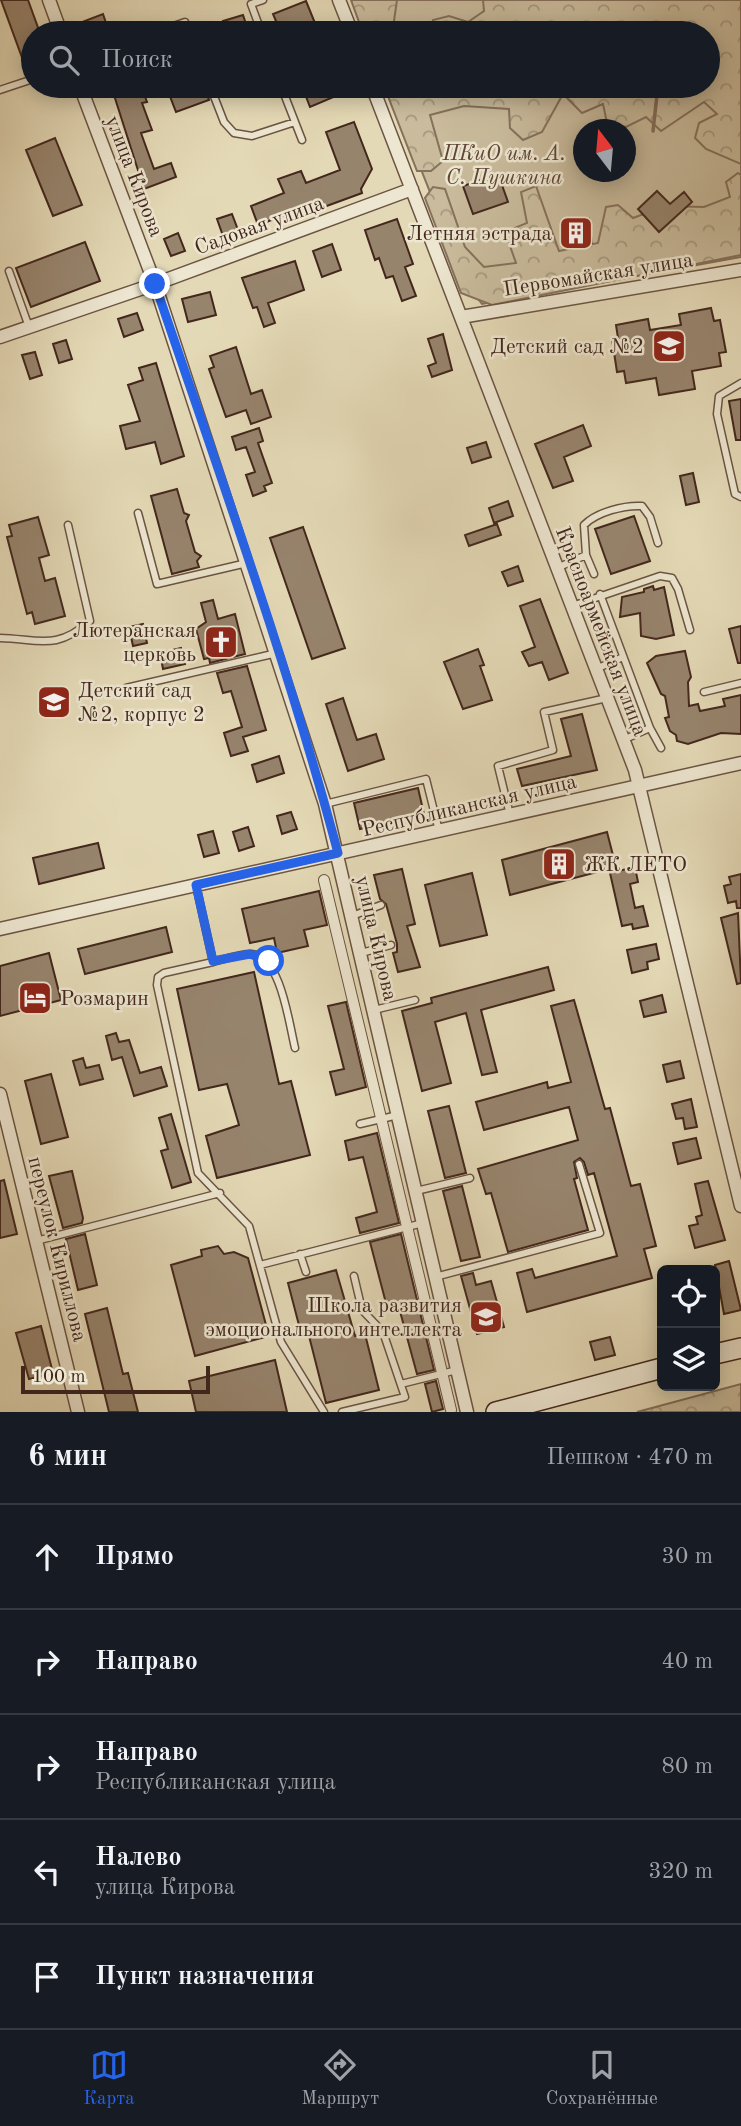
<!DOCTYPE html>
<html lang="ru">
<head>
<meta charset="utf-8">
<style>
  :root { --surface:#171b24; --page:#242831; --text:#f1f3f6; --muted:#9ea1a6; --line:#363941; --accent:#2563eb }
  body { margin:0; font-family:"Old Standard TT",serif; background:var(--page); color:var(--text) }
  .controls { position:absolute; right:21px; bottom:21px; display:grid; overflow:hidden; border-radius:10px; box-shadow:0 4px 18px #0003 }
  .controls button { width:63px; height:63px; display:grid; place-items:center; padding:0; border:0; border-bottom:2px solid var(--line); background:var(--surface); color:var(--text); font:35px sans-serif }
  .compass { position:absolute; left:573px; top:119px; width:63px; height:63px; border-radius:50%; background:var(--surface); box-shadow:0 4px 18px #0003; rotate:344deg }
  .scale { position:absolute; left:21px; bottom:18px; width:189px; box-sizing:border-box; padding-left:7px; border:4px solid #43271d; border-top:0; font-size:19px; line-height:24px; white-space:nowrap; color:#43271d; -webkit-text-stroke:5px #ede6d0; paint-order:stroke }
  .stop { position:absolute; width:21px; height:21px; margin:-16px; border:5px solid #2563eb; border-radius:50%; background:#fff }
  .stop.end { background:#2563eb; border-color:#fff; box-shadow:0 2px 7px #0008 }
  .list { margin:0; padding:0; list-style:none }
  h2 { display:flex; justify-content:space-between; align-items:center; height:91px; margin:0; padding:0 28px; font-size:30px }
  h2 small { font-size:23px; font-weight:400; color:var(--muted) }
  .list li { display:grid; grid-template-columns:46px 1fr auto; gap:21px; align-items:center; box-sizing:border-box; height:105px; padding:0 28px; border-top:2px solid var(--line) }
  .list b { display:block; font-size:26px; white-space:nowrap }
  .list p { margin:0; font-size:23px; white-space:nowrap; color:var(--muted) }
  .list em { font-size:23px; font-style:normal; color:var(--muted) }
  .icon { flex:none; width:38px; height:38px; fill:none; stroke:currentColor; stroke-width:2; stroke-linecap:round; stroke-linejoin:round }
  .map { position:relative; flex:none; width:741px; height:1412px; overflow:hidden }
  .search { position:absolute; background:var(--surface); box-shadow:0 4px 18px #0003; left:21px; right:21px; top:21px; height:77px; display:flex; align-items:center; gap:18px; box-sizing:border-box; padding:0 24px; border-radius:38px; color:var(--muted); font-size:26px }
  .sheet { height:616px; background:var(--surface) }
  nav { display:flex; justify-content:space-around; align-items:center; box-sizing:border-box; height:98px; border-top:2px solid var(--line); background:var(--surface); font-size:19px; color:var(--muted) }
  nav a { display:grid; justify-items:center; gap:4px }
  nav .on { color:var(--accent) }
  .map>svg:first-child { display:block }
  .green { fill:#c9bb9c; stroke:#86715c; stroke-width:2; fill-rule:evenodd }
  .forest { fill:url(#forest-crowns); stroke:#86715c; stroke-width:2 }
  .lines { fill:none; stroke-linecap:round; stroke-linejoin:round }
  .stream { stroke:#836d5a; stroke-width:3.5 }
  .building { fill:#97846d; stroke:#43271d; stroke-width:2 }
  .service-casing { stroke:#6b5443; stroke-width:9 }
  .pedestrian-casing { stroke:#6b5443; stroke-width:12 }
  .minor-casing { stroke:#6b5443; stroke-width:15 }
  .secondary-casing { stroke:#43271d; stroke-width:22 }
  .service { stroke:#ede6d0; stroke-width:6 }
  .pedestrian { stroke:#ede6d0; stroke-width:10 }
  .minor { stroke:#ede6d0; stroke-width:12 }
  .secondary { stroke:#ede6d0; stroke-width:19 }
  .route { stroke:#2563eb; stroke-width:9 }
  .labels { text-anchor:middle; stroke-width:5; stroke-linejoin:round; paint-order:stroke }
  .park-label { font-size:21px; font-style:italic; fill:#5e4536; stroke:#ede6d0 }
  .street-label { font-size:21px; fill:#43271d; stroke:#ede6d0 }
  .poi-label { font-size:21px; fill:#43271d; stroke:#ede6d0; text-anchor:end }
</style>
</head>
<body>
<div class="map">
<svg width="741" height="1412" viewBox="0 0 741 1412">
  <defs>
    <pattern id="forest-crowns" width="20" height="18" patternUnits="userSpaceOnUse" patternTransform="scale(1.75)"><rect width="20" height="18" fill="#c9bb9c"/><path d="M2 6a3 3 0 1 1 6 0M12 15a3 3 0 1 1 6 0" fill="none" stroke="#a5987f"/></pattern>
  </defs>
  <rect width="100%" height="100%" fill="#e4d9b6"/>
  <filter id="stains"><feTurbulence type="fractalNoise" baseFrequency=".00286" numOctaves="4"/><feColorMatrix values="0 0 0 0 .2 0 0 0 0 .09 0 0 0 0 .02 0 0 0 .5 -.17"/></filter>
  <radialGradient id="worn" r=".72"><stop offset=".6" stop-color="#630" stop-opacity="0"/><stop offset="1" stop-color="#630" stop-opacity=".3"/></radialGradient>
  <path class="green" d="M354,0H741V257L482,304L466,283L388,86H708V33H367ZM584,130H626V172H584Z"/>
  <path class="forest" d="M351,0H397L393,28L404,33H363Z
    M483,0H741V164L706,149L695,138L699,123L717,114L704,102L661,131L646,117L626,127L607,123L603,104L582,113L563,94L542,132L523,140L510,128L509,109L464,106L430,115L443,161L431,171H417L384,86H708V33H419L430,30L433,20L449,16L468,22L484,11Z
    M738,173L741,175V255L492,305L461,293L425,198L433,187L445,189L465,247L484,267L516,263L505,232L527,223L521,192L536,186L559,251L598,243L606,207L618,205L633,218L665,206L704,207L730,197L726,182Z
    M741,1384V1412H637Z"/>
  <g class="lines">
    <path class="stream" d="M653,131L658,86"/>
  </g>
  <path class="building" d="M1,0H28L40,33H33V60L24,63Z
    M306,1L319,33H281L273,14Z
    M103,14L108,29L86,33L82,22Z
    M243,15L248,30L226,33L223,21Z
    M131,86H141L147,102L142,103L152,130L141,133L154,169L171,163L176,177L144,189L113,92Z
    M166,86H204L209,100L176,112Z
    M302,86H340L343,93L310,107Z
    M354,122L372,169L361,189L362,193L305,214L304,210L292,215L291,213L258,225L251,206L284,193L278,179L301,171L306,183L340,170L326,132Z
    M55,138L82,205L53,216L26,150Z
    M498,174L508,202L473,214L463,186Z
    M657,191L670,204L684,192L692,202L659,232L638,209Z
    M232,214L238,230L223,236L217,219Z
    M397,219L413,264L405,267L416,296L402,301L393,276L386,278L379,258L375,260L365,230Z
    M589,219L592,243L564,246L561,223Z
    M178,233L185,251L171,256L164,239Z
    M85,242L100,281L31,307L16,268Z
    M332,244L341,270L322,277L313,251Z
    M295,261L304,290L268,303L275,323L264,327L257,307L253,308L242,278Z
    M210,292L216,315L188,322L182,299Z
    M711,308L714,321L720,320L726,352L719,353L721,366L692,371L695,389L659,395L656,378L626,383L624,371L617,372L612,339L618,338L616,325L648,319L650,330L681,325L679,314Z
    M137,313L143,330L124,337L118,319Z
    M443,334L452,370L432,377L428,366L436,363L428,339Z
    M66,340L72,359L59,363L53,344Z
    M236,347L251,394L262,390L271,417L251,424L246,410L226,417L209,369L214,367L210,356Z
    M35,352L42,375L30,379L22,355Z
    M156,363L184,456L161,464L155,442L126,449L120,426L140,421L128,385L143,380L139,368Z
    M741,399V440H736L729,401Z
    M583,425L591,446L564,457L573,481L553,488L535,444Z
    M259,428L263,441L258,443L272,483L264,486L266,491L253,496L246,475L255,472L246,447L236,450L232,437Z
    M486,442L491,457L472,463L467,448Z
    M693,473L699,502L686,505L680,476Z
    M177,489L184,513L189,515L186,521L195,552L201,556L197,561L199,567L172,574L151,496Z
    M508,501L513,516L494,523L489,508Z
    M634,516L650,561L611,574L595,529Z
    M38,517L49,555L39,558L45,581L55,578L65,616L35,624L32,612L27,614L7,537L12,536L9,525Z
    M497,524L501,535L469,546L465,535Z
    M303,527L345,648L312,659L270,538Z
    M518,566L523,581L508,586L502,572Z
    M653,586L654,590L664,587L674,635L656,639L641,636L640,613L620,617L622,597L644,592V589Z
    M540,599L568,673L549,680L542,662L529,666L522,652L535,647L520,606Z
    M213,600L218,619L235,614L245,654L210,663L209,658L204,659L196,629L206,622L201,603Z
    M143,624L147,643L133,646L129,627Z
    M741,626V663H738L729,629Z
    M181,648L185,664L163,669L160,653Z
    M478,649L484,665L480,666L492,700L463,709L444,662Z
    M685,651L691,677L688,682L689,706L698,704L700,711L725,706L723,699L741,695V734L721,733L688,744L677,741L676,735L670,731L665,718L669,717L665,696L661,694L647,663L656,656Z
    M247,666L266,730L243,737L248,751L231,756L224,733L242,727L231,691L223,693L217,673Z
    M343,698L357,740L376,734L384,759L348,771L326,704Z
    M582,714L597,770L522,786L517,769L571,756L561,719Z
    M279,756L284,773L257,782L252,765Z
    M418,788L424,814L360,829L354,803Z
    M291,812L297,829L282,834L277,816Z
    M248,827L254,846L239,851L233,832Z
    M213,831L219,853L204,857L198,835Z
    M607,832L616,867L510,895L502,860Z
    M98,843L104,868L39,884L33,858Z
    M635,867L638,882L630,884L635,908L643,906L648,926L633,929L632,924L622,926L610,873Z
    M402,869L415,924L407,926L420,967L398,972L393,953L397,952V944L386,904L380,899L374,875Z
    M472,873L487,935L440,946L425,885Z
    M741,874V908H737L736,901L728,903L724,886L731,884L729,877Z
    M319,891L327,925L304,930L308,946L277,953L274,938L250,943L242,909Z
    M738,913L741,983L737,984L721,918Z
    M166,927L172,952L85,974L78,949Z
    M656,944L659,959L647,962L648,969L632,973L627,950Z
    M49,953L61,1000L0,1016V966Z
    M548,967L554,990L481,1010L497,1072L482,1075L466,1013L435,1022L451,1083L422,1091L402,1011L432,1003L431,998Z
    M254,972L279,1084L291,1081L310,1155L217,1178L206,1136L239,1125L227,1084L199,1090L177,989Z
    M662,995L666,1012L644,1017L640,1001Z
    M574,1000L605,1109L610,1108L631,1186L640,1184L656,1246L644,1249L652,1278L527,1312L517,1273L532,1269L535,1278L617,1256L594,1173L588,1175L584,1162L580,1158L574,1162L577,1178L574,1179L588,1230L508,1252L491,1193L486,1194L478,1169L578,1140L569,1107L484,1130L476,1102L547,1082L548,1088L571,1082L551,1006Z
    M346,1002L366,1087L336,1095L330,1072L344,1069L328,1006Z
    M116,1033L119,1042L129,1040L140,1073L161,1067L167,1086L134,1096L122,1057L112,1060L106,1036Z
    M83,1058L86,1068L99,1065L103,1079L80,1085L73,1061Z
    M680,1061L684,1078L667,1082L663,1065Z
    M51,1074L68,1137L41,1144L25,1081Z
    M691,1099L697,1127L685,1129L683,1118L676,1119L672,1104Z
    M449,1106L466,1173L445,1178L428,1111Z
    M171,1114L191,1182L172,1188L161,1151L168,1149L159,1118Z
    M377,1133L399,1223L360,1233L356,1218L377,1212L363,1157L349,1160L345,1141Z
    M696,1138L701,1158L678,1164L673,1143Z
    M72,1171L83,1218L82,1223L63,1228L49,1176Z
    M4,1180L17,1234L0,1238V1181Z
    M708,1181L725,1240L695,1248L689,1226L698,1224L696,1217L702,1215L695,1184Z
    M462,1186L480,1257L461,1261L443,1191Z
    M85,1234L97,1285L78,1290L66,1239Z
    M401,1234L434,1370L417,1374L398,1304L387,1307L370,1242Z
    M218,1246L224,1254L234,1252L248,1258L269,1336L195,1356L171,1265L202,1256L201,1250Z
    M729,1261L741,1310L724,1314L715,1265Z
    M336,1270L355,1336L365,1334L379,1390L326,1403L308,1332L301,1333L288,1283Z
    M473,1273L476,1285L491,1281L504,1327L477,1334L461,1276Z
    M107,1308L123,1374L128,1373L138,1412H109L85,1314Z
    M41,1326L53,1373L29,1379L16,1333Z
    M610,1337L615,1355L595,1360L590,1342Z
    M275,1360L287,1412H196L189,1381Z
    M436,1381L443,1409L432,1412L425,1384Z"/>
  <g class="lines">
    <g class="service-casing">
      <path id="service" d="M162,30L185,22L189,33
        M255,33L261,31L251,4L263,0
        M210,86L224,122L234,133L252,136L295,122
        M281,86L302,140
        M0,90L33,79
        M9,271L29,327
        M741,383L719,396L717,414L735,494L741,497
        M138,513L157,584L247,563
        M586,555L594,574
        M557,568L586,555L584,525C597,512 624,505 642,506L650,517L658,543
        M600,594L650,728L623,740
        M572,606L660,576L672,578L678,589L690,630
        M0,638C39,639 56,651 90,621L68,525
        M596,669L623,657
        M126,688L277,653
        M704,692L741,683
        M650,728L661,748
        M325,804L426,779L439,831
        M510,815L498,766L553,750L544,712L607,698
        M196,885L213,962L164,973L158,977L157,985L198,1173L249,1226L281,1342L324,1412
        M352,916L381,905
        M361,953L391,945
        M213,962C225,959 239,954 251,954C281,955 289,1024 295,1048
        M374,1010L415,1000
        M360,1124L398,1115
        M416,1191L470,1178
        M36,1241L220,1193
        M300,1254L306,1272
        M260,1265L423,1223
        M435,1277L600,1233L579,1164
        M401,1384L457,1370
        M342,1412L405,1397L383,1332L362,1310L354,1276"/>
    </g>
    <g class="pedestrian-casing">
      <path id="pedestrian" d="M324,880L451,1410"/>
    </g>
    <g class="minor-casing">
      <path id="minor" d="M49,0L61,33
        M339,0L352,33
        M80,86L155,284L325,804L467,1412
        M372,86L635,770L741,1206
        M461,317L741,270
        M0,337L155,284L412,189
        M0,929L741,763
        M0,1094L78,1412"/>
    </g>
    <g class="secondary-casing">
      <path id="secondary" d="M715,1354L741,1348
        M496,1412L662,1368"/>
    </g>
    <use href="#service" class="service"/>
    <use href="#pedestrian" class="pedestrian"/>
    <use href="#minor" class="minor"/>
    <use href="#secondary" class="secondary"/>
  </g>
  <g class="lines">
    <path class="route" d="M155,284C219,473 287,661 338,853L196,885L213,961L250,954L269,961"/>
  </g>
  <defs>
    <g id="building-square" transform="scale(1.75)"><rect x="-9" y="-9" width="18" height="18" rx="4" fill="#8f2418" stroke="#ede6d0"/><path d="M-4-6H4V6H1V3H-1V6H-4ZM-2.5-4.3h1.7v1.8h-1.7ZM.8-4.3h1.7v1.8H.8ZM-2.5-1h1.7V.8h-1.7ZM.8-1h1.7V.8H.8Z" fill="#fff"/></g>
    <g id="school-square" transform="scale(1.75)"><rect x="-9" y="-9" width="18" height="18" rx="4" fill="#8f2418" stroke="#ede6d0"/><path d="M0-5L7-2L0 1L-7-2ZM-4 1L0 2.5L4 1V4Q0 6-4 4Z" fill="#fff"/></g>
    <g id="church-square" transform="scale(1.75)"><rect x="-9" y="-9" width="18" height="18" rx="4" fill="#8f2418" stroke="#ede6d0"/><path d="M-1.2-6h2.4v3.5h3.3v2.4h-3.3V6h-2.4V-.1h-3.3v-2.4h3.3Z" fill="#fff"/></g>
    <g id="hotel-square" transform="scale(1.75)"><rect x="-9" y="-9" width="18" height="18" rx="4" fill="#8f2418" stroke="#ede6d0"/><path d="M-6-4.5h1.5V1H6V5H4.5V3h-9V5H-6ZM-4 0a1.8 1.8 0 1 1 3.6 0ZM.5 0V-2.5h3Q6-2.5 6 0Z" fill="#fff"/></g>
  </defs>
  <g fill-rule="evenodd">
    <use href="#building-square" x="576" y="233"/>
    <use href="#school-square" x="669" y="346"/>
    <use href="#church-square" x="221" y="642"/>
    <use href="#school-square" x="54" y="702"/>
    <use href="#building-square" x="559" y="864"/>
    <use href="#hotel-square" x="35" y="998"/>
    <use href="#school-square" x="486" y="1317"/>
  </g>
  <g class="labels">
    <g class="park-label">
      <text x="504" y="160">ПКиО им. А.<tspan x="504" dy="24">С. Пушкина</tspan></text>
    </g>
    <g class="street-label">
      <text transform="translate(135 176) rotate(69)" y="7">улица Кирова</text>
      <text transform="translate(259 225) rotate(-20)" y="7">Садовая улица</text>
      <text transform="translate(598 274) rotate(-9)" y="7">Первомайская улица</text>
      <text transform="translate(602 631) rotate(69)" y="7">Красноармейская улица</text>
      <text transform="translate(469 805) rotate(-13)" y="7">Республиканская улица</text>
      <text transform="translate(377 938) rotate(77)" y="7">улица Кирова</text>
      <text transform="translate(58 1249) rotate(76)" y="7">переулок Кириллова</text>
    </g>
    <g class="poi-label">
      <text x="552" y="240">Летняя эстрада</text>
      <text x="644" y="353">Детский сад №2</text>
      <text x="196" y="637">Лютеранская<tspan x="196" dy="24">церковь</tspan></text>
      <text x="78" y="697" text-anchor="start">Детский сад<tspan x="78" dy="24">№2, корпус 2</tspan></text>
      <text x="584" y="871" text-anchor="start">ЖК ЛЕТО</text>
      <text x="60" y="1005" text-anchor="start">Розмарин</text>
      <text x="462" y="1312">Школа развития<tspan x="462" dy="24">эмоционального интеллекта</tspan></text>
    </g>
  </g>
  <rect width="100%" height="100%" filter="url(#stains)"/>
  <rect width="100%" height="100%" fill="url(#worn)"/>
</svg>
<div class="controls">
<button><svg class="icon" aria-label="locate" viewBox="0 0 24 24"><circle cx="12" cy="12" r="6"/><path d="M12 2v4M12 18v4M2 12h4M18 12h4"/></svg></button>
<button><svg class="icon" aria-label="layers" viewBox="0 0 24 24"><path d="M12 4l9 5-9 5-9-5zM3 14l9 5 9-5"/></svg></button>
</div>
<svg class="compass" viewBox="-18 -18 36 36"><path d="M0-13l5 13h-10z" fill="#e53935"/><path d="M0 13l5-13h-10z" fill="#9ea1a6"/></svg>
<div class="scale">100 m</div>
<div class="stop" style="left:269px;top:961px"></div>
<div class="stop end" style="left:155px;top:284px"></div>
<div class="search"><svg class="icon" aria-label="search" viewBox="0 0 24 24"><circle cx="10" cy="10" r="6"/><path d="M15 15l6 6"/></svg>Поиск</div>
</div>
<section class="sheet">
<h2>6 мин<small>Пешком · 470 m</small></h2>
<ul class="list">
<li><svg class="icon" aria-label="ahead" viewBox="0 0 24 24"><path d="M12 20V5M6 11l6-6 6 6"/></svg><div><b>Прямо</b></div><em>30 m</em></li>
<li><svg class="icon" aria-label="right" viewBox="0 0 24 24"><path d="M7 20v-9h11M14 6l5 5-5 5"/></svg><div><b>Направо</b></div><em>40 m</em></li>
<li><svg class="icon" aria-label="right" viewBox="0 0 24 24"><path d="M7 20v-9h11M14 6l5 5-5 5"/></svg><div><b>Направо</b><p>Республиканская улица</p></div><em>80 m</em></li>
<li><svg class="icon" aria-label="left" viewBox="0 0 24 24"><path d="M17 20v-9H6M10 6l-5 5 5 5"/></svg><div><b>Налево</b><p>улица Кирова</p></div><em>320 m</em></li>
<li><svg class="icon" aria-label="arrive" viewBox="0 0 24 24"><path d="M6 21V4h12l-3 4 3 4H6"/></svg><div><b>Пункт назначения</b></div></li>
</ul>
</section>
<nav>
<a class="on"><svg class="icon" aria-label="map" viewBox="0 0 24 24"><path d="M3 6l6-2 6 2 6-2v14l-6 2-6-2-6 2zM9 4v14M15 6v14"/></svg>Карта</a>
<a><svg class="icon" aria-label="directions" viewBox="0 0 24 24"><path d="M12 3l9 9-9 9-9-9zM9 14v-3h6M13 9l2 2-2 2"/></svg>Маршрут</a>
<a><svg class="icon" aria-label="saved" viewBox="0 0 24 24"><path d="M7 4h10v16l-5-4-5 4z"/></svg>Сохранённые</a>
</nav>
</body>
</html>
